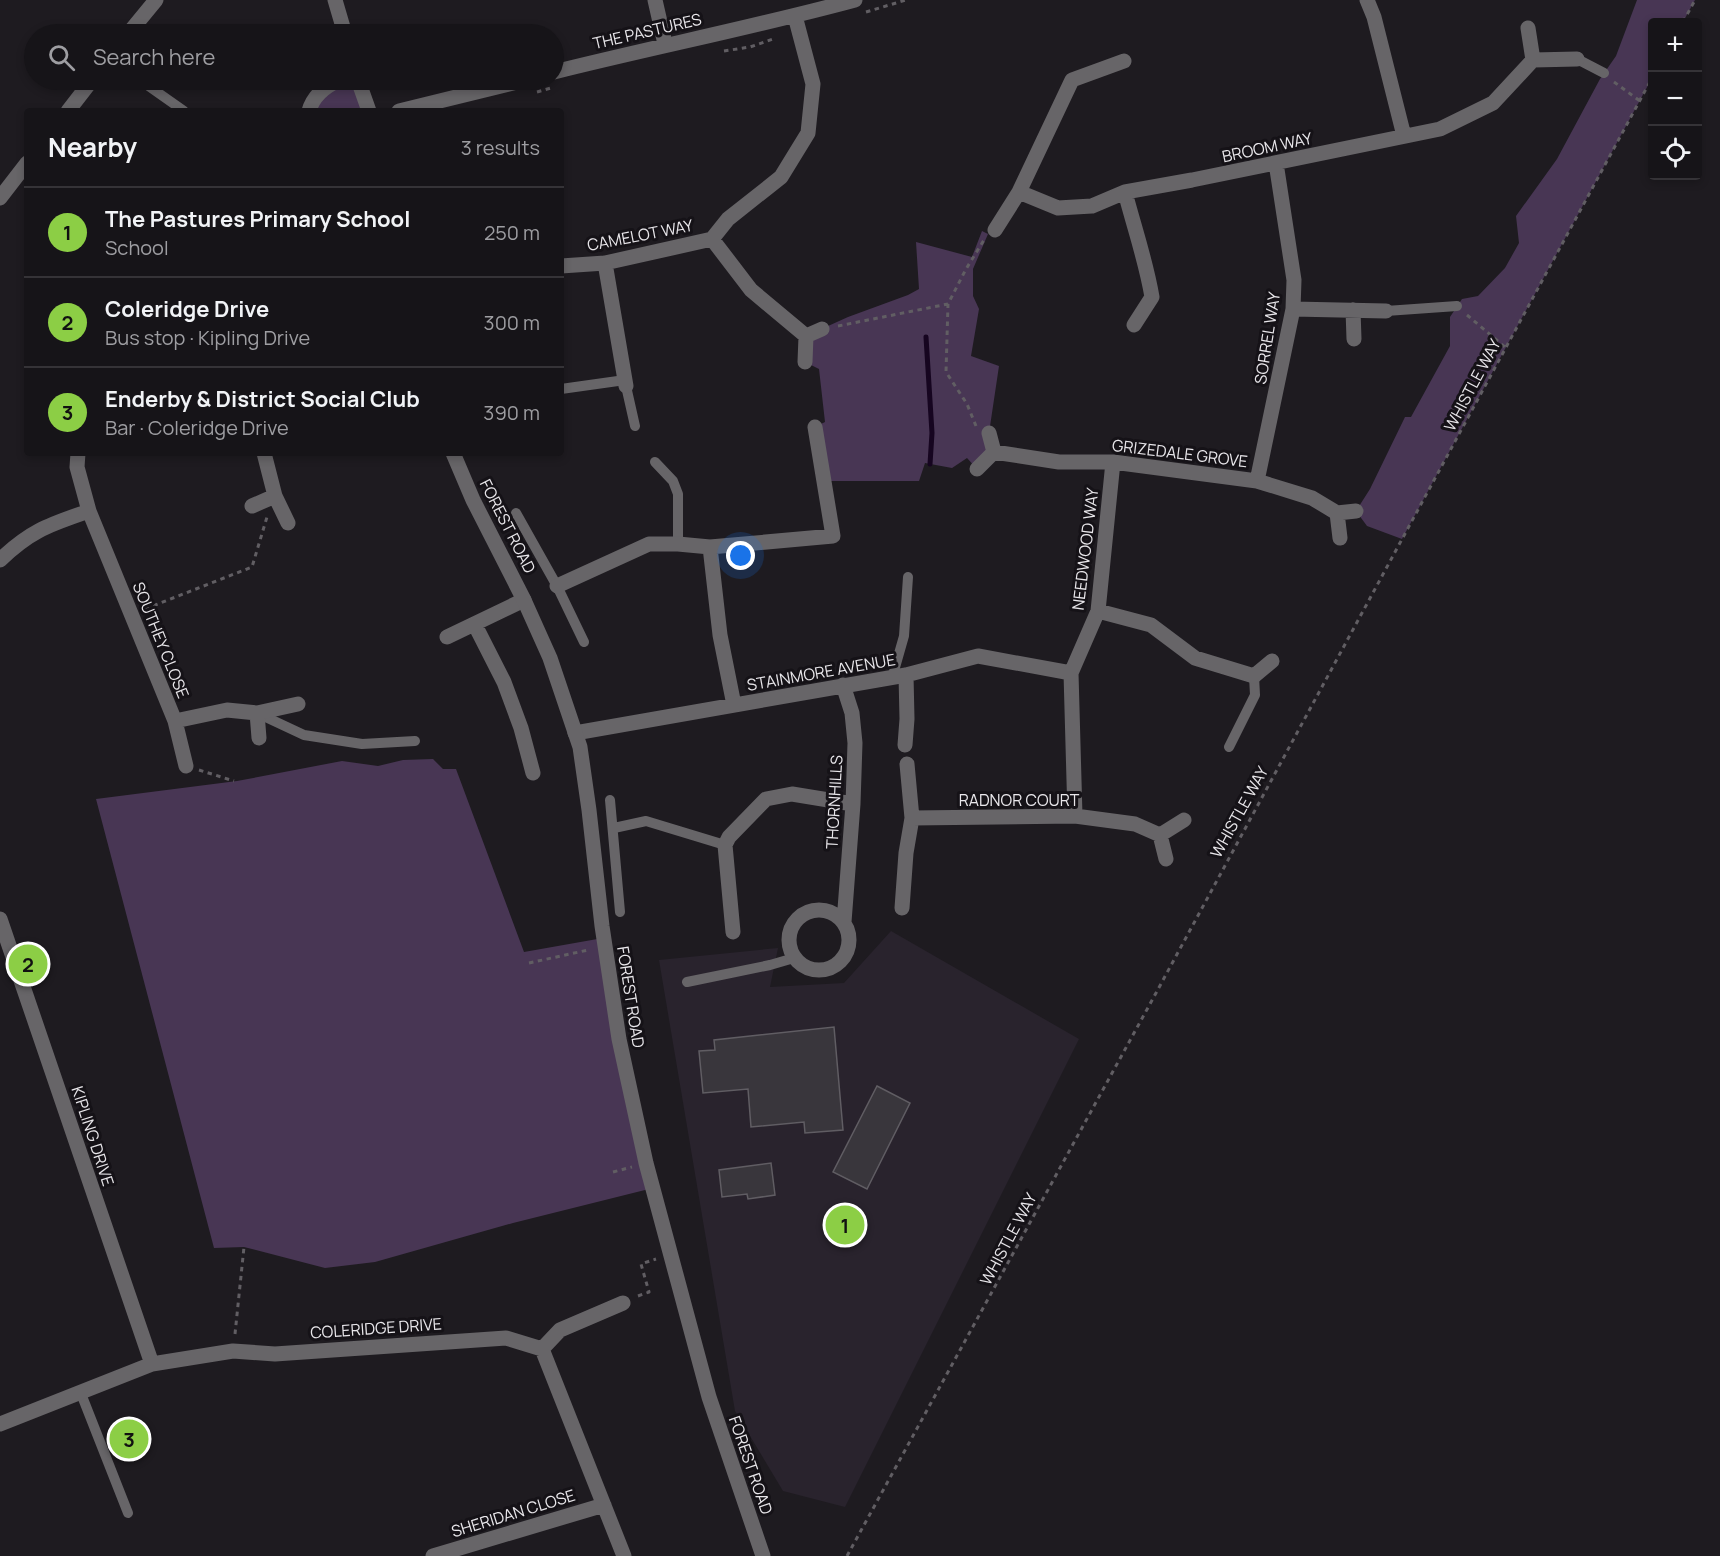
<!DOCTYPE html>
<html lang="en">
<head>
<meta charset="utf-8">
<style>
  :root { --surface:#161418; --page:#232125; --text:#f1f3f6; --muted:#9e9ea2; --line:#353337; --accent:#8cce45 }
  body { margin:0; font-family:Manrope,sans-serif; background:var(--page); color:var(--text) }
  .controls { position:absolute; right:18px; top:18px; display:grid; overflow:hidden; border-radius:6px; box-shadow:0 3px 9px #0003 }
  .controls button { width:54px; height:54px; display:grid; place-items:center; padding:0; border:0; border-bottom:2px solid var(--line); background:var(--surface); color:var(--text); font:30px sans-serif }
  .you { position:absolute; left:741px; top:556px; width:21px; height:21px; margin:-15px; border:4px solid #fff; border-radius:50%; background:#1a73e8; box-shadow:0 0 0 9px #1a73e833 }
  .badge { display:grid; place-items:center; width:39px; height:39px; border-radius:50%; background:var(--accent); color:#111; font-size:20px; font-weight:700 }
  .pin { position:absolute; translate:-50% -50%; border:3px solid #fff; box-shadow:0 2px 6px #0006 }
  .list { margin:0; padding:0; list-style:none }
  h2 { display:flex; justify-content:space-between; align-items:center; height:78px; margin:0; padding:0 24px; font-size:26px }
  h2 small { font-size:20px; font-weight:400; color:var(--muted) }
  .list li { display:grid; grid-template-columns:39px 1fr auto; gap:18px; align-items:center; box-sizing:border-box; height:90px; padding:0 24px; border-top:2px solid var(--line) }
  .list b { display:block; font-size:22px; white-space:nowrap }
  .list p { margin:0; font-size:20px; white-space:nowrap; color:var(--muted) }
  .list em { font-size:20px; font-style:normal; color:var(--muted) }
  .icon { flex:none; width:33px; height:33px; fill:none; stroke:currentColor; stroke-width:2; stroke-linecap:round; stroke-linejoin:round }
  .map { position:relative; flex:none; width:1720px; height:1556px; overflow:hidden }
  .search { position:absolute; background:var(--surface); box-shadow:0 3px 9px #0003; left:24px; top:24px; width:540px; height:66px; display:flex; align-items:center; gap:15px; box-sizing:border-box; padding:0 21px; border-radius:33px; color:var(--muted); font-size:22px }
  .panel { position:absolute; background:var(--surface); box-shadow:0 3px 9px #0003; left:24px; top:108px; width:540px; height:348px; border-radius:6px }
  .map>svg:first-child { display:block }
  .built { fill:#29232d }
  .green { fill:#483654 }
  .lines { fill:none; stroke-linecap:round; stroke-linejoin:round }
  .stream { stroke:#160520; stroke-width:5 }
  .building { fill:#39363c; stroke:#605d63; stroke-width:1.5 }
  .path { stroke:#615e63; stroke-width:3; stroke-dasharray:4.5 4.5; stroke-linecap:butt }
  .service { stroke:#676568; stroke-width:10 }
  .minor { stroke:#676568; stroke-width:15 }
  .tertiary { stroke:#676568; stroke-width:15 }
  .labels { text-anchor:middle; stroke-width:6; stroke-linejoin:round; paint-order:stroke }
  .street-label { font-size:16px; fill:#e9e7eb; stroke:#151217 }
</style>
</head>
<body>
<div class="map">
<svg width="1720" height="1556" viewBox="0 0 1720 1556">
  <rect width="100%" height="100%" fill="#1e1b20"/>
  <path class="built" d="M891,931L1079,1039L845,1507L783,1491L735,1411L659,960L778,948L770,987L844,983Z"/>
  <path class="green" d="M1637,0H1695L1683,22H1652V78L1402,539L1367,526L1356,511L1370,489L1405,417H1411L1450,346V317L1462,299L1478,296L1505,268L1519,243L1516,216L1557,159L1600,79L1616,56Z
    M338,80H358L369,111H309Z
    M982,231L988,234L973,269V296L979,309L971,356L999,366L989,433L994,452L977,469L967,458L952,468L925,463L919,481H826L815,427L825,422L819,369L805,362L806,336L848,317L908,295L919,289L916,242L972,257Z
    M433,759L443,769H456L524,952L603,938L653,1188L513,1223L375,1262L325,1268L244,1247L214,1248L96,799L237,781L342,761L378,766L403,760Z"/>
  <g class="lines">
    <path class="stream" d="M926,337L932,433L930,464"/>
  </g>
  <path class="building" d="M834,1027L843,1130L805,1133L804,1122L751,1127L748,1089L703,1093L699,1051L715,1050L714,1040Z
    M877,1086L910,1103L867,1189L833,1172Z
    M771,1163L775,1195L748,1199L747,1194L722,1197L719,1170Z"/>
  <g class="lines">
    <path class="path" d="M866,12L906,0
      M1683,22L1695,0
      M724,51L750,47L773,39
      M1614,82L1640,101
      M376,87L429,85
      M537,92L551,88
      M1467,315L1506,348
      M838,326L948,304
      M976,426L967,404L946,372L948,304L966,269L984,240
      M145,609L252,567L267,517
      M199,770L234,781
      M529,963L588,950
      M613,1172L632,1167
      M638,1296L649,1292L641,1264L656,1259
      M235,1334L244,1247
      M847,1556L1156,993L1652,78"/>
    <path class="service" d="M1577,59L1604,73
      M140,80L184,111
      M1386,311L1457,306
      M626,386L635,426
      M561,389L625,380
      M655,462L673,481L678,494V544
      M516,513L557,586L584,642
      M892,678L904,636L908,577
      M257,713L304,735L362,744L415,741
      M1229,747L1255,695L1254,676
      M610,800L620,912
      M614,828L646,821L725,845
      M687,982L770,965L794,958
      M80,1391L128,1513"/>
    <path class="minor" d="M655,0L665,44
      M1367,0L1374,17L1404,136
      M1528,28L1533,60
      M128,34L156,0
      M1124,61L1072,80L1019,192L1058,208L1092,206L1125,192L1192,180L1440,129L1493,103L1533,60L1577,59
      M554,72C654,47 755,27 855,0
      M68,111L92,80
      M309,111C313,96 326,86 339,80
      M399,111L525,80
      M1125,192C1134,227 1146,261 1152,297L1134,325
      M0,198L27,163
      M995,230L1019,192
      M712,239L751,290L806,336L822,329
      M605,263L626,386
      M561,266L605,263L712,239L728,219L781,177L808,133L813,84L795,16
      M1293,309L1386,311
      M1353,310L1354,339
      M805,362L806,336
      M989,433L994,452
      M994,452L1059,462H1113L1257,481L1312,498L1337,513L1356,511
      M78,453L77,467L89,511L175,721L227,710L257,713L298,704
      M264,453L275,496L288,523
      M977,469L994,452
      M1257,481L1293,309L1294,280L1276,163
      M252,506L275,496
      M1337,513L1340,538
      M710,547L833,536L815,427
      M0,560C31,530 49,525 89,511
      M557,586L649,544H678L710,547L720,635L734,705
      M1098,611L1151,625L1195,658L1254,676L1272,661
      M475,625L504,682L521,728L533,773
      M447,637L524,600
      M843,685L852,713L855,743L853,804L844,922
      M257,713L259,738
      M175,721L186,766
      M575,733L906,675L978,656L1071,673
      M905,745L907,719L906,675
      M1075,816L1071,673L1098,611L1113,462
      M912,818L1075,816L1135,824L1160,835
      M1160,835L1184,820
      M1160,835L1166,859
      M902,908L906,853L912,818L907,764
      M789 940a30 30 0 1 1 60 0a30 30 0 1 1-60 0Z
      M0,919L152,1364
      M733,932L725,845L729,837L766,799L792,794L853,804
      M542,1349L560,1330L623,1303
      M0,1424L152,1364L233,1351L275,1354L506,1338L542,1349L624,1556
      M433,1556L604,1505"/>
    <path class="tertiary" d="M335,0L345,34
      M358,80L369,111
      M453,453L473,500L524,600L550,658L580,747L589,810L602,926L619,1039L646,1163L709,1397L763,1556"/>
  </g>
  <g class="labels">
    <g class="street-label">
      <text transform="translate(647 31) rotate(-13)" y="6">THE PASTURES</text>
      <text transform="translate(1267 147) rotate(-12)" y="6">BROOM WAY</text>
      <text transform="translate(640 235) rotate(-11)" y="6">CAMELOT WAY</text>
      <text transform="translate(1267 338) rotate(-81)" y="6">SORREL WAY</text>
      <text transform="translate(1472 385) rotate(-62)" y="6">WHISTLE WAY</text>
      <text transform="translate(1180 453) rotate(7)" y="6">GRIZEDALE GROVE</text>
      <text transform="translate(508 526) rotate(63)" y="6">FOREST ROAD</text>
      <text transform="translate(1085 549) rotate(-83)" y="6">NEEDWOOD WAY</text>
      <text transform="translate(161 640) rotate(68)" y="6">SOUTHEY CLOSE</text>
      <text transform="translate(821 672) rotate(-10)" y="6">STAINMORE AVENUE</text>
      <text x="1019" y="806">RADNOR COURT</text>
      <text transform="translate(834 802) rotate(-87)" y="6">THORNHILLS</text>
      <text transform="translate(1239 812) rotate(-61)" y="6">WHISTLE WAY</text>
      <text transform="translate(631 997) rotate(81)" y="6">FOREST ROAD</text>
      <text transform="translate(93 1136) rotate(72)" y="6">KIPLING DRIVE</text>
      <text transform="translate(1008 1239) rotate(-62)" y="6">WHISTLE WAY</text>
      <text transform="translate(376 1328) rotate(-4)" y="6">COLERIDGE DRIVE</text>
      <text transform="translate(751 1465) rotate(71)" y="6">FOREST ROAD</text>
      <text transform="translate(513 1513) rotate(-17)" y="6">SHERIDAN CLOSE</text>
    </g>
  </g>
</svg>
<div class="controls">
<button>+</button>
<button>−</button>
<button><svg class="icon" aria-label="locate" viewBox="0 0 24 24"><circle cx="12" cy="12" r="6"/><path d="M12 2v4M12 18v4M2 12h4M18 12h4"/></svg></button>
</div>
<div class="you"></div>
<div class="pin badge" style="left:845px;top:1225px">1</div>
<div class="pin badge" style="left:28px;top:964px">2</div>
<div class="pin badge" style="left:129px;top:1439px">3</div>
<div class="search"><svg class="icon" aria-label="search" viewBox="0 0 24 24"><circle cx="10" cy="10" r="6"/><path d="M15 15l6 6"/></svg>Search here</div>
<section class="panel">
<h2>Nearby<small>3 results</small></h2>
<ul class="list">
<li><span class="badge">1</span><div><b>The Pastures Primary School</b><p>School</p></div><em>250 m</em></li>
<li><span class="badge">2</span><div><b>Coleridge Drive</b><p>Bus stop · Kipling Drive</p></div><em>300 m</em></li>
<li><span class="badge">3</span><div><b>Enderby &amp; District Social Club</b><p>Bar · Coleridge Drive</p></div><em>390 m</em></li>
</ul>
</section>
</div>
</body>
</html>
